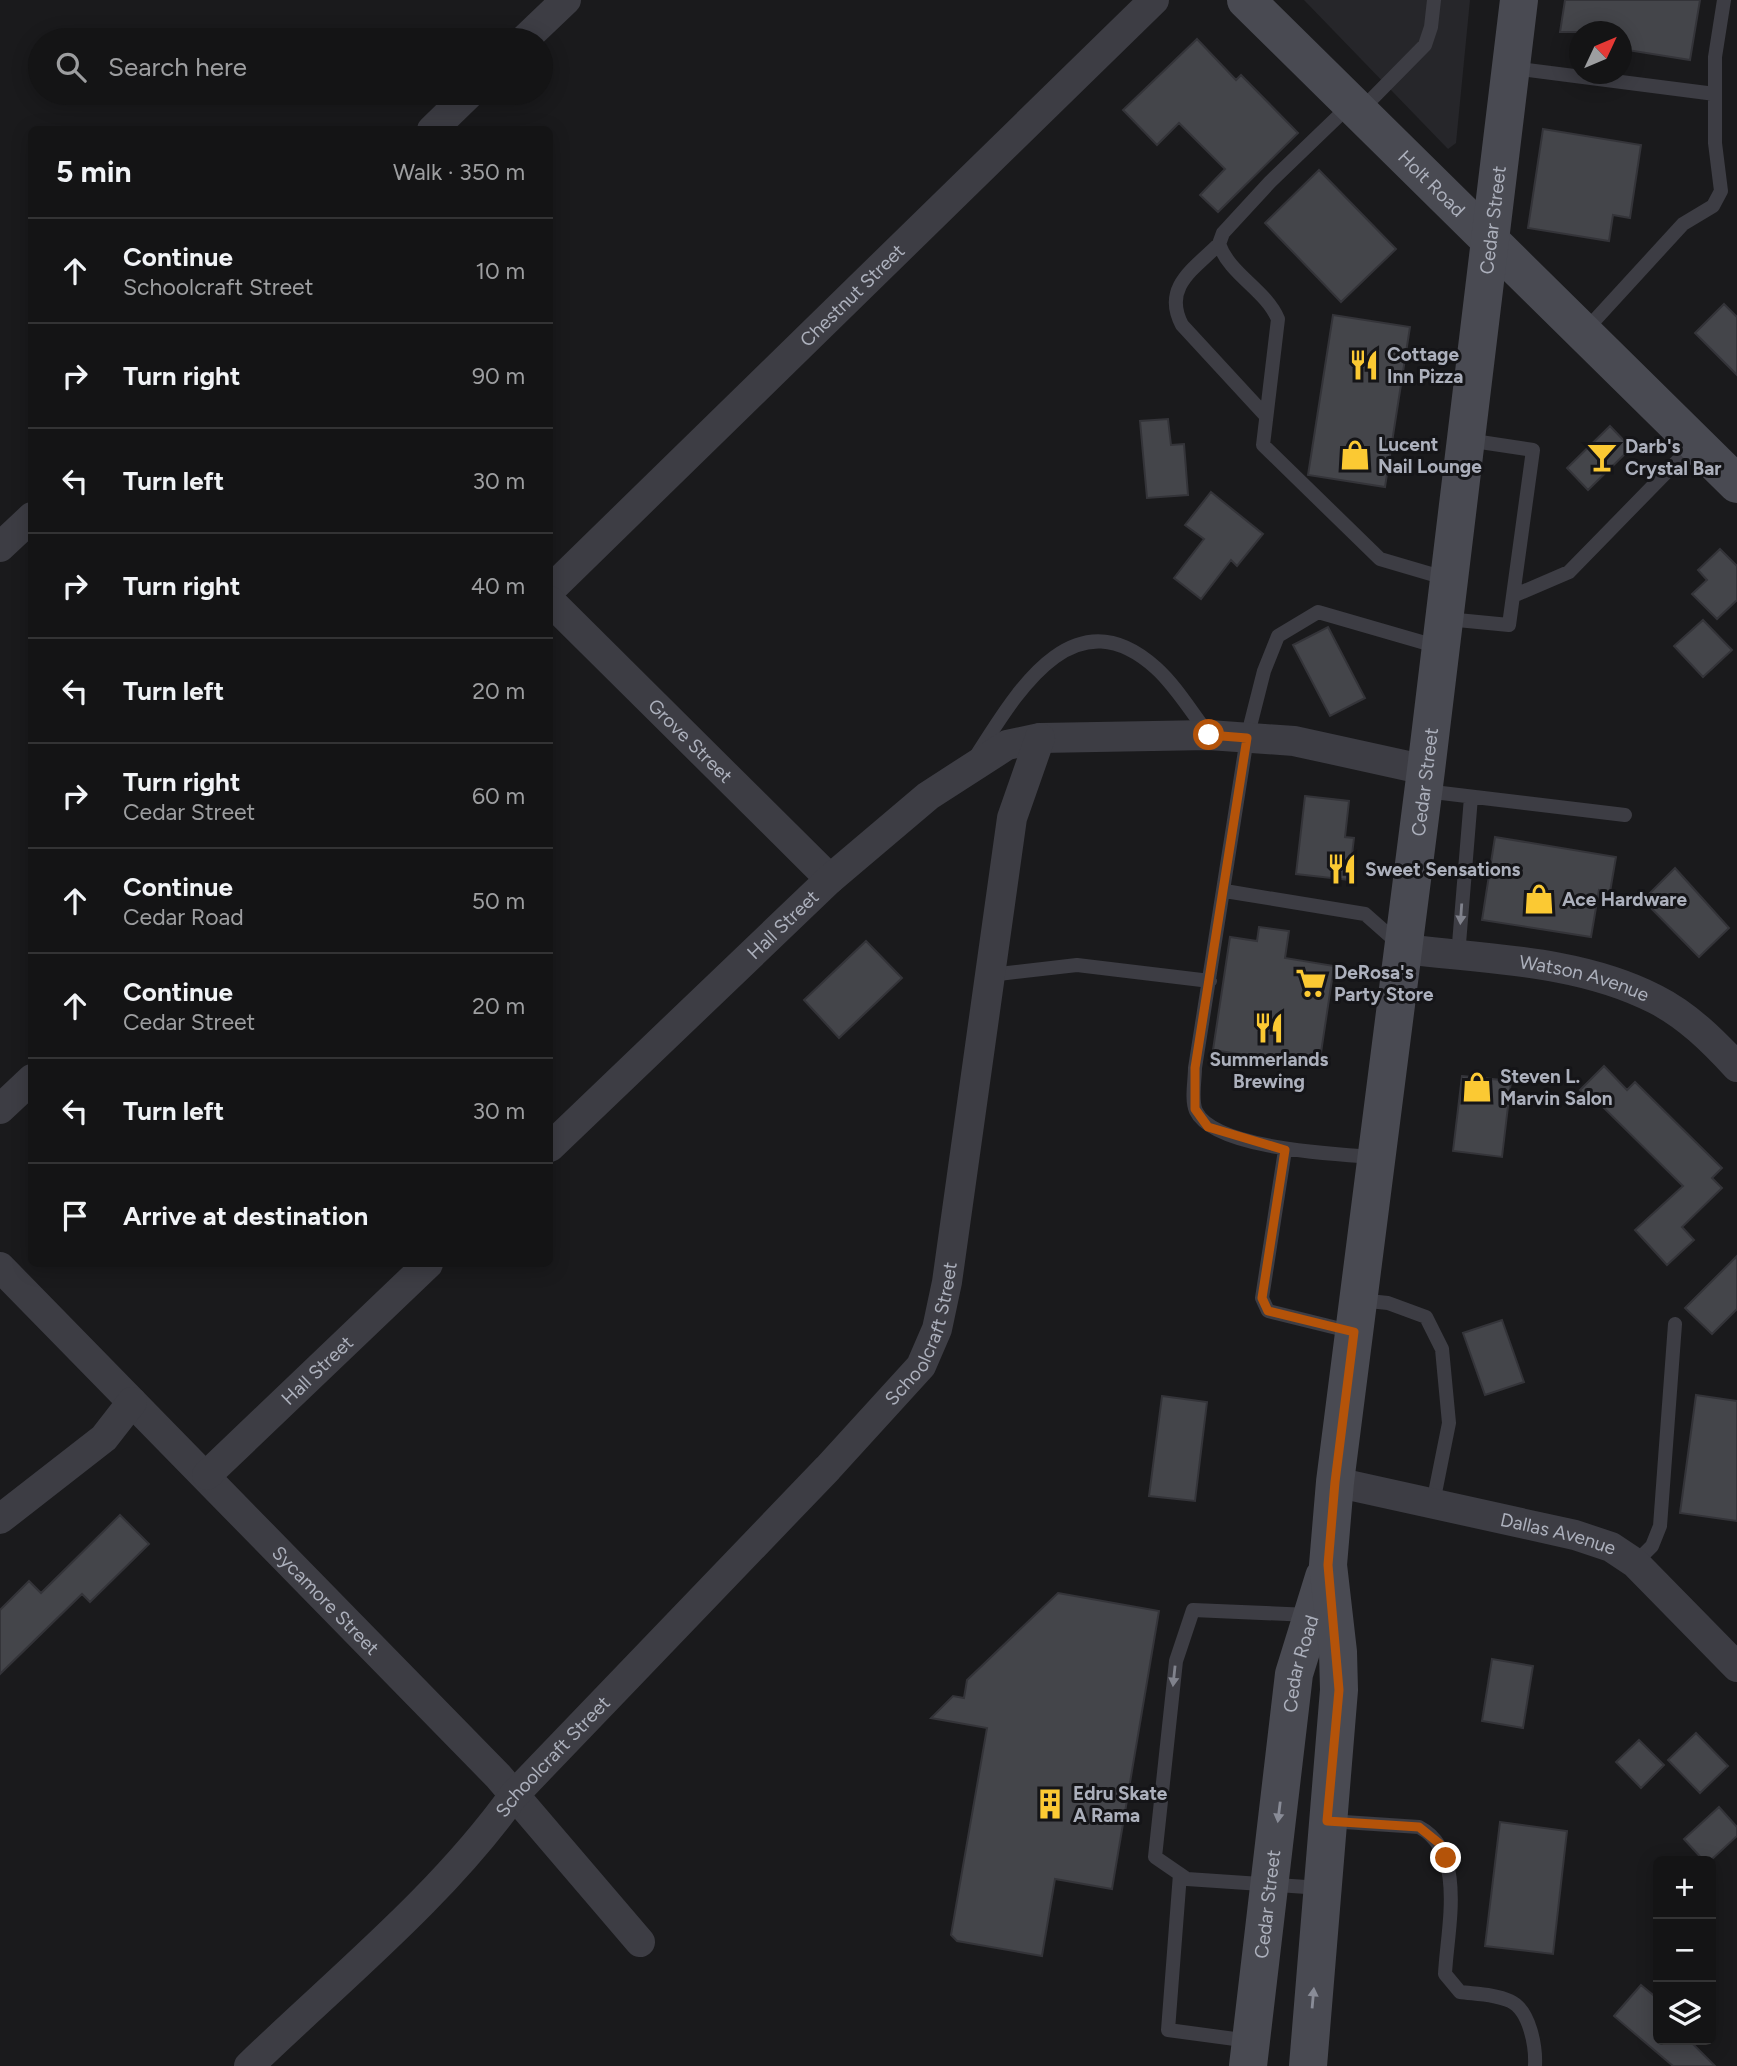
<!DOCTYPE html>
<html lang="en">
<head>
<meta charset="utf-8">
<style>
  :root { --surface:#141415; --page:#1d1d1e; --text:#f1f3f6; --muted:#9d9ea0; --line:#333334 }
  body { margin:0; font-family:Figtree,sans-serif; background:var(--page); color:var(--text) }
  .controls { position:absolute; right:21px; bottom:21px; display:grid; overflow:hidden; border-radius:10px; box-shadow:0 4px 18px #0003 }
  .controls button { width:63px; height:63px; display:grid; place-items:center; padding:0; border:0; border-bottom:2px solid var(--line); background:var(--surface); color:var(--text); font:35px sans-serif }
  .compass { position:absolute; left:1569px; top:21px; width:63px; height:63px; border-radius:50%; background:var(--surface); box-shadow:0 4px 18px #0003; rotate:46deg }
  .stop { position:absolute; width:21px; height:21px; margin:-16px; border:5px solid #b45309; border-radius:50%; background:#fff }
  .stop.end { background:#b45309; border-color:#fff; box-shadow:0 2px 7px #0008 }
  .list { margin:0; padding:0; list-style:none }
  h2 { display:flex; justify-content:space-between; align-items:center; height:91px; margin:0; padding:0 28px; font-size:30px }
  h2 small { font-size:23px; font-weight:400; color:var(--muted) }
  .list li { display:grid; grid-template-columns:46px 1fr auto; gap:21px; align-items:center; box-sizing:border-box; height:105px; padding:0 28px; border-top:2px solid var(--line) }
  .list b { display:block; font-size:26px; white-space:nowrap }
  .list p { margin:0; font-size:23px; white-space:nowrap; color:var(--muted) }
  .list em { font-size:23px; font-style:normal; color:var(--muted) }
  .icon { flex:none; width:38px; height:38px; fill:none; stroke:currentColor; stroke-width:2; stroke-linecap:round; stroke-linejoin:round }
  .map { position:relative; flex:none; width:1737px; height:2066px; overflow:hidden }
  .search { position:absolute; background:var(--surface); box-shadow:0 4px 18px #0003; left:28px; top:28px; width:525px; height:77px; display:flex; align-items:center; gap:18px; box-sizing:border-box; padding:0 24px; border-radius:38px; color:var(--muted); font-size:26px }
  .panel { position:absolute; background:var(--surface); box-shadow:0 4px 18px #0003; left:28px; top:126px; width:525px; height:1141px; border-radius:10px }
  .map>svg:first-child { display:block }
  .built { fill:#26262a }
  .building { fill:#44454a; stroke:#343439; stroke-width:2 }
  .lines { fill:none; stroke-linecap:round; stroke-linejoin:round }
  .service { stroke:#3d3d44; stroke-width:14 }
  .minor { stroke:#3d3d44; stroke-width:30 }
  .secondary { stroke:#494a52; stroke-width:38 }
  .oneway { fill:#80828c }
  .oneway2 { fill:#898c97 }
  .route { stroke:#b45309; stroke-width:9 }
  .labels { text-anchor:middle; stroke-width:6; stroke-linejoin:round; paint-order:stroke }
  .street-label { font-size:19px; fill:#acb0bc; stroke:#151518 }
  .poi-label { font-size:19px; font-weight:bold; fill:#acb0bc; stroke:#151518; text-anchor:start }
</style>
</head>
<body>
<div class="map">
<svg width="1737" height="2066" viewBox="0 0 1737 2066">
  <rect width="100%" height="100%" fill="#1a1a1c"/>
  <path class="built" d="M1304,0H1470L1456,143L1448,149Z"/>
  <path class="building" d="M1565,0H1700L1690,60L1621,49V32H1560Z
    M1197,39L1236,80L1241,75L1298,133L1218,212L1200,195L1225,169L1179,123L1157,145L1123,110Z
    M1543,129L1641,145L1630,218L1613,215L1609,241L1528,228Z
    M1319,170L1396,249L1341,302L1265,223Z
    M1724,304L1737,317V375L1695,333Z
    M1333,315L1410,327L1385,487L1308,475Z
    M1168,419L1171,445L1184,444L1188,495L1147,498L1140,421Z
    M1610,426L1631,448L1588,490L1567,468Z
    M1211,492L1263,534L1237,566L1231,560L1201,599L1174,578L1204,539L1185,525Z
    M1720,549L1737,566V600L1717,619L1692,594L1707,580L1698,570Z
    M1703,620L1732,650L1703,677L1674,646Z
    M1328,627L1365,698L1330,716L1293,645Z
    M1305,796L1349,801L1345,837L1354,838L1349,880L1296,874Z
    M1495,837L1616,857L1610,892L1599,890L1591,937L1482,920Z
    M1675,868L1729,928L1699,957L1643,900Z
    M1259,927L1289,931L1285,958L1334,966L1319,1066L1213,1050L1230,937L1257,941Z
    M866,941L902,978L839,1038L804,1000Z
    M1604,1066L1627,1090L1635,1082L1722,1168L1712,1178L1722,1188L1682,1227L1694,1240L1667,1265L1635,1230L1683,1186L1600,1104L1596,1107L1580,1090Z
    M1462,1076L1511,1081L1502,1157L1453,1151Z
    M1737,1256V1309L1712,1334L1685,1308Z
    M1502,1320L1524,1382L1485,1395L1463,1333Z
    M1696,1395L1737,1401V1521L1680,1513Z
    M1162,1396L1207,1402L1195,1501L1149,1496Z
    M120,1515L149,1544L90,1602L82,1594L0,1674V1610L29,1581L41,1593Z
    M1058,1593L1159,1611L1112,1889L1055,1879L1042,1956L957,1941L951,1935L987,1728L931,1718L953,1696L964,1698L967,1680Z
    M1492,1659L1533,1666L1523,1728L1482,1721Z
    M1696,1733L1728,1766L1700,1793L1668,1760Z
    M1639,1740L1664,1765L1641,1788L1616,1762Z
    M1719,1807L1737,1827V1836L1710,1861H1704L1684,1839Z
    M1500,1822L1567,1831L1553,1954L1485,1946Z
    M1641,1985L1658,1999V2040H1689L1715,2066H1673L1614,2016Z"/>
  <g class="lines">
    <path class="service" d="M1512,68L1715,94
      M1350,105L1270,182L1223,233L1219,244C1230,275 1265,289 1278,319L1263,445L1380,559L1448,579
      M1360,111L1425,45L1431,27L1434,0
      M1219,244C1194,269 1162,287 1182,325L1265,415
      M1584,332L1683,224L1713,206L1721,191L1715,143V57L1724,0
      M1513,596L1569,572L1694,444
      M1447,619L1509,625L1533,450L1467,440
      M976,756C1016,694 1073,593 1156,668C1176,686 1192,713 1209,735
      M1425,791L1625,815
      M1225,891L1365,914L1399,944
      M1458,956L1471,797
      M990,975L1077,965L1210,981
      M1285,1150L1262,1298L1268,1311L1353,1332
      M1375,1157C1336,1154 1214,1149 1196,1111C1191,1100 1195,1080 1195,1068L1247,738L1264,671L1278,636L1318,612L1439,647
      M1359,1300L1388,1303L1426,1317L1442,1349L1449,1423L1433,1503
      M1635,1563L1652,1546L1660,1526L1675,1324
      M1310,1615L1193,1610L1176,1661L1155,1857L1187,1879L1321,1888
      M1329,1821L1419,1827C1467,1852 1447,1930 1445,1974L1460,1992C1475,1994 1495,1994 1510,2001C1530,2010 1536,2047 1535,2066
      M1180,1874L1168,2030L1250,2041"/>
    <g class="minor">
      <path d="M524,40L566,0"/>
      <path d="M432,130L470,93"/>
      <path d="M0,547L32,517"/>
      <path id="s1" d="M550,590L1154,0"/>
      <path id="s2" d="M550,601L830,879"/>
      <path id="s3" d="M1403,949C1486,959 1579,960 1655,999C1687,1015 1713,1041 1737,1067"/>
      <path d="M0,1109L32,1079"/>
      <path id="s4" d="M550,1147L830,879L928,796L1007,745L1040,738L1209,735L1294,741L1426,770"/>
      <path id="s5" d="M0,1267L498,1776L640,1942"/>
      <path id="s6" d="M207,1475L428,1264"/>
      <path id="s7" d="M1335,1482L1575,1535L1611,1547L1635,1563L1737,1667"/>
      <path d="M0,1519L104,1438L132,1402"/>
      <path id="s8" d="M249,2066C339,1979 441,1897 514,1795L828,1468L921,1366L937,1329L947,1282L1012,818L1040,738"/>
    </g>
    <g class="secondary">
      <path id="s9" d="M1246,0L1737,484"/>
      <path id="s10" d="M1248,2066L1294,1674L1324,1577"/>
      <path id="s11" d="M1308,2066L1339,1690L1338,1652L1328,1565L1335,1482L1426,770L1519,0"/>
    </g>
  </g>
  <defs><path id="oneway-solid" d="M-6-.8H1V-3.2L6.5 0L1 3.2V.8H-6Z" transform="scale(1.75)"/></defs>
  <g class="oneway">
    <use href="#oneway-solid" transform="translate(1461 914) rotate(94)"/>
    <use href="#oneway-solid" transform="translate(1174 1676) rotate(96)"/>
  </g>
  <g class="oneway2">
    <use href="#oneway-solid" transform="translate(1279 1812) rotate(97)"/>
    <use href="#oneway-solid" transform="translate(1313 1998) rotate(-85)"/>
  </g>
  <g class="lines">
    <path class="route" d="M1209,735L1247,738L1195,1068V1109L1208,1127L1285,1150L1262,1298L1268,1311L1354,1332L1335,1482L1328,1565L1339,1690L1327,1821L1419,1827L1440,1844L1446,1858"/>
  </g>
  <defs>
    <g id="restaurant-bare" transform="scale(2.415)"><path d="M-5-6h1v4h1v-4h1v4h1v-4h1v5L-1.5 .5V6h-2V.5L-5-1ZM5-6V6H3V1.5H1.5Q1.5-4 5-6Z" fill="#fbc933" stroke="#151518" stroke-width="2.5" paint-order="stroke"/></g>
    <g id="shop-bare" transform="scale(2.415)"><path d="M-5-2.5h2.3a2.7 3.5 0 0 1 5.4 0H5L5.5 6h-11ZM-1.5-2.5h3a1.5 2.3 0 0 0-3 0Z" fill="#fbc933" stroke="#151518" stroke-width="2.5" paint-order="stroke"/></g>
    <g id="bar-bare" transform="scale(2.415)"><path d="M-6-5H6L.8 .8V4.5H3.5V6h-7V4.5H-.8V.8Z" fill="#fbc933" stroke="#151518" stroke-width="2.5" paint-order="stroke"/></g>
    <g id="supermarket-bare" transform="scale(2.415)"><path d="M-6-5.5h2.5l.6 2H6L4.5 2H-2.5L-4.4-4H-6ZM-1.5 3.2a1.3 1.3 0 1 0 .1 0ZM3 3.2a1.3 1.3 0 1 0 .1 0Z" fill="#fbc933" stroke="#151518" stroke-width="2.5" paint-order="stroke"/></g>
    <g id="building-bare" transform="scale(2.415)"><path d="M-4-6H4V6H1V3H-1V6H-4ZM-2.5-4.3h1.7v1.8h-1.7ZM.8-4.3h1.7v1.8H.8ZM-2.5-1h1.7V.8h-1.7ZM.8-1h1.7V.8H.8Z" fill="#fbc933" stroke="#151518" stroke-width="2.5" paint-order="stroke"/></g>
  </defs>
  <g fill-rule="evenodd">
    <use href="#restaurant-bare" x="1364" y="365"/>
    <use href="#shop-bare" x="1355" y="455"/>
    <use href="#bar-bare" x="1602" y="457"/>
    <use href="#restaurant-bare" x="1342" y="869"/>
    <use href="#shop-bare" x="1539" y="899"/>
    <use href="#supermarket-bare" x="1311" y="983"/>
    <use href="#restaurant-bare" x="1269" y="1028"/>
    <use href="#shop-bare" x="1477" y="1087"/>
    <use href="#building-bare" x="1050" y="1804"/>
  </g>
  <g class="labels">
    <g class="street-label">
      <text dy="7" stroke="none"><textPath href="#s9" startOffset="261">Holt Road</textPath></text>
      <text dy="7" stroke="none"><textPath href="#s11" startOffset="1858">Cedar Street</textPath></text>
      <text dy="7" stroke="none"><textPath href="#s1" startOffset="422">Chestnut Street</textPath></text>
      <text dy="7" stroke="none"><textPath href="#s2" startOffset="198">Grove Street</textPath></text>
      <text dy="7" stroke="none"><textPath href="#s11" startOffset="1292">Cedar Street</textPath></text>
      <text dy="7" stroke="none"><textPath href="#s4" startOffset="322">Hall Street</textPath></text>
      <text dy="7" stroke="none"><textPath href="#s3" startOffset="184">Watson Avenue</textPath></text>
      <text dy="7" stroke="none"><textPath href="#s8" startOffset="1001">Schoolcraft Street</textPath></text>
      <text dy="7" stroke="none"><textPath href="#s6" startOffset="152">Hall Street</textPath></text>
      <text dy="7" stroke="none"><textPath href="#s7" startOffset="229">Dallas Avenue</textPath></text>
      <text dy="7" stroke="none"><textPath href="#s5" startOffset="466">Sycamore Street</textPath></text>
      <text dy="7" stroke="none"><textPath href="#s10" startOffset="406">Cedar Road</textPath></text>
      <text dy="7" stroke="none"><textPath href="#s8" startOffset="434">Schoolcraft Street</textPath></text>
      <text dy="7" stroke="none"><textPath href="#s10" startOffset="163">Cedar Street</textPath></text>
    </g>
    <g class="poi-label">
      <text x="1387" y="361">Cottage<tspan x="1387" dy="22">Inn Pizza</tspan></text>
      <text x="1378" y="451">Lucent<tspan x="1378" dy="22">Nail Lounge</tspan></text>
      <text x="1625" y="453">Darb's<tspan x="1625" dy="22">Crystal Bar</tspan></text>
      <text x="1365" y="876">Sweet Sensations</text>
      <text x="1562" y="906">Ace Hardware</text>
      <text x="1334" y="979">DeRosa's<tspan x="1334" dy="22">Party Store</tspan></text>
      <text x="1269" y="1066" text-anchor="middle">Summerlands<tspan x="1269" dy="22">Brewing</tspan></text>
      <text x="1500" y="1083">Steven L.<tspan x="1500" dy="22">Marvin Salon</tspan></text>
      <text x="1073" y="1800">Edru Skate<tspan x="1073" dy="22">A Rama</tspan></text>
    </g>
  </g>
</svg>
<div class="controls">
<button>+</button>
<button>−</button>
<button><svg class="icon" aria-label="layers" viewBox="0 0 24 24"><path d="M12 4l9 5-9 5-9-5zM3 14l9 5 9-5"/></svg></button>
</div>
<svg class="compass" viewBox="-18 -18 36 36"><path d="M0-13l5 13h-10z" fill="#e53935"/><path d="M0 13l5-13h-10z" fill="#9d9ea0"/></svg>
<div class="stop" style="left:1209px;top:735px"></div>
<div class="stop end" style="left:1446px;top:1858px"></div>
<div class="search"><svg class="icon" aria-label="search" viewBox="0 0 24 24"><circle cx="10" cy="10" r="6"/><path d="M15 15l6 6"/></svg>Search here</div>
<section class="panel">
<h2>5 min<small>Walk · 350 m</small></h2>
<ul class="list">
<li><svg class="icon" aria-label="ahead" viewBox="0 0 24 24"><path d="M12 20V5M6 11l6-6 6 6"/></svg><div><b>Continue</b><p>Schoolcraft Street</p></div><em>10 m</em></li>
<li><svg class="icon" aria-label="right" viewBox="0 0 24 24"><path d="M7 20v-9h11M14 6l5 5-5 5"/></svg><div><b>Turn right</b></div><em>90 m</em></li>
<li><svg class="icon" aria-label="left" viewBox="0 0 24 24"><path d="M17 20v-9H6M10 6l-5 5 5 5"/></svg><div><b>Turn left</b></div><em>30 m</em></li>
<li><svg class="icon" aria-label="right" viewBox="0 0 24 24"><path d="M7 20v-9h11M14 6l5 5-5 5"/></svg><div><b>Turn right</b></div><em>40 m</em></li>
<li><svg class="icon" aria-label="left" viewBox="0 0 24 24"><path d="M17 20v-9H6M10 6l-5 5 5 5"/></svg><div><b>Turn left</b></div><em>20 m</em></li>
<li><svg class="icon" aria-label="right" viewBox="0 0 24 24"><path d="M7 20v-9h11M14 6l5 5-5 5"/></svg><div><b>Turn right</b><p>Cedar Street</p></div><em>60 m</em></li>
<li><svg class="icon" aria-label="ahead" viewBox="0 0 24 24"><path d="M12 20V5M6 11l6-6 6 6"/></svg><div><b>Continue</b><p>Cedar Road</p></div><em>50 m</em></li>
<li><svg class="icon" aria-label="ahead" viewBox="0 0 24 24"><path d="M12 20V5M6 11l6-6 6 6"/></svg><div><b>Continue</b><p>Cedar Street</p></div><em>20 m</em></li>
<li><svg class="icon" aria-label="left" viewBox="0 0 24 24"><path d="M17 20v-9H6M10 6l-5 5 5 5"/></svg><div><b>Turn left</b></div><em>30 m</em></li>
<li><svg class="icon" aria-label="arrive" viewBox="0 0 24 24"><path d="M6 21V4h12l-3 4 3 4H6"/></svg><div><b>Arrive at destination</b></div></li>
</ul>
</section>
</div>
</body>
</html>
